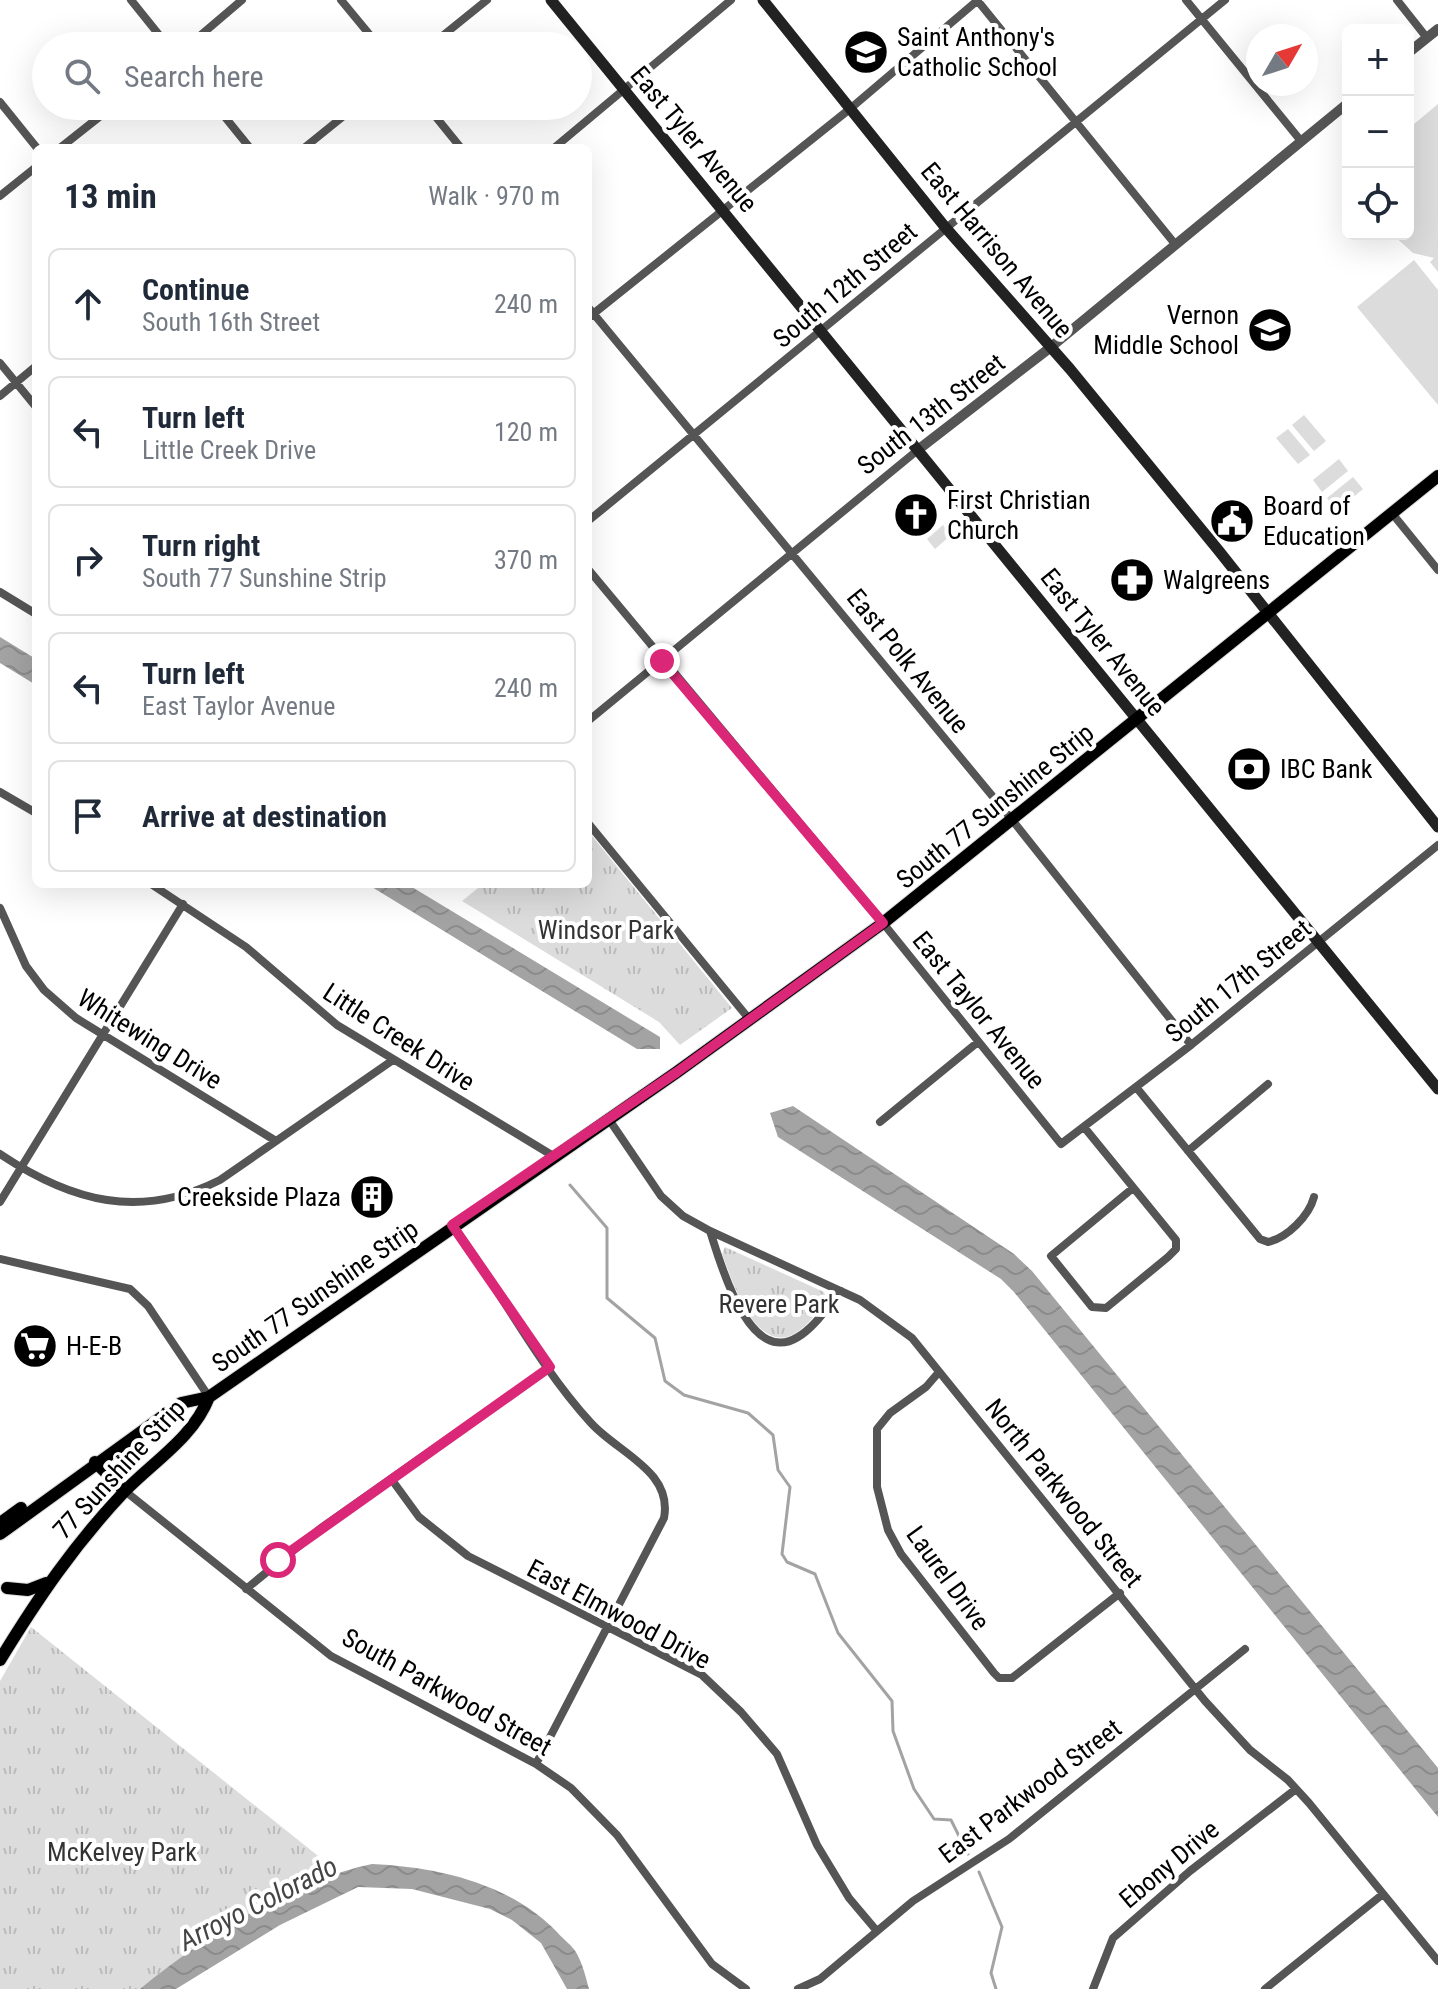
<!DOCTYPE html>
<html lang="en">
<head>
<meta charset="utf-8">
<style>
  :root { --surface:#fff; --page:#f2f2f3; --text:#1f2937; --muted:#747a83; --line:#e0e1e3 }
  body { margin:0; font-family:"Roboto Condensed",sans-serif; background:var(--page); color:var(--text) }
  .controls { position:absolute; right:24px; top:24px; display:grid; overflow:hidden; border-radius:12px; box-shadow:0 8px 32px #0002 }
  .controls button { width:72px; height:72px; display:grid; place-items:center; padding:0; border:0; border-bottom:2px solid var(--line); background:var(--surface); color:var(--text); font:40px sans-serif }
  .compass { position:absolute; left:1246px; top:24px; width:72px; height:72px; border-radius:50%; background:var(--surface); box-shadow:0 8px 32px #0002; rotate:51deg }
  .stop { position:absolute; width:24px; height:24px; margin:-18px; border:6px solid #db2777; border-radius:50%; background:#fff }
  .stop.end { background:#db2777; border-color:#fff; box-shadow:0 2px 8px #0008 }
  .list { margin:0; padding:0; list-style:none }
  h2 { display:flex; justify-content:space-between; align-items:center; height:104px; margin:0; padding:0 32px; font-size:34px }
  h2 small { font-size:26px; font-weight:400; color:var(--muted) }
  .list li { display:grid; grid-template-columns:52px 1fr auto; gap:24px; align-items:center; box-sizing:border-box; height:112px; margin:0 16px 16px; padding:0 16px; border:2px solid var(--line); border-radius:12px }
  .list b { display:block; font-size:30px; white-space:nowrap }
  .list p { margin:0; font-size:26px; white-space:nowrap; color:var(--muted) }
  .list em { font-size:26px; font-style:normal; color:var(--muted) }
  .icon { flex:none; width:44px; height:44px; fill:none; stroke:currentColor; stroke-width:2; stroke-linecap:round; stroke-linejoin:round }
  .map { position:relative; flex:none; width:1438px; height:1989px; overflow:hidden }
  .search { position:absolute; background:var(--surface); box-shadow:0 8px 32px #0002; left:32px; top:32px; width:560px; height:88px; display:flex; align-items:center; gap:20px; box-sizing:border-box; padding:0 28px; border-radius:44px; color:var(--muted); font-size:30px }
  .panel { position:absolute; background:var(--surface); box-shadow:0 8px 32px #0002; left:32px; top:144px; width:560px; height:744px; border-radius:12px }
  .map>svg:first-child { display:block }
  .grass { fill:url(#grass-tufts) }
  .pitch { fill:#dcdcdc }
  .water { fill:url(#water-waves) }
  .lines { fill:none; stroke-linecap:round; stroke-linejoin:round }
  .stream { stroke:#a3a3a3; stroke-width:3 }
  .primary-casing { stroke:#dbdbdb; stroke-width:14 }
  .minor { stroke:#555; stroke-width:8 }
  .tertiary { stroke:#555; stroke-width:10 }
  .secondary { stroke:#222; stroke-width:11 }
  .primary { stroke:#000; stroke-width:12 }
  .route { stroke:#db2777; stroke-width:10 }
  .labels { text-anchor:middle; stroke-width:8; stroke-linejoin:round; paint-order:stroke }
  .poi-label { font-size:26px; fill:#000; stroke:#fff; text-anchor:start }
  .street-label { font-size:26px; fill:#000; stroke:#fff }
  .park-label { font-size:26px; fill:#333; stroke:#fff }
  .water-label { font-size:28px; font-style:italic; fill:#444; stroke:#fff }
</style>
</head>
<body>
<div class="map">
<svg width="1438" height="1989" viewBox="0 0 1438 1989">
  <defs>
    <pattern id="grass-tufts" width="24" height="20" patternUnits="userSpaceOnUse" patternTransform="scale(2)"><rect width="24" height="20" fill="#dcdcdc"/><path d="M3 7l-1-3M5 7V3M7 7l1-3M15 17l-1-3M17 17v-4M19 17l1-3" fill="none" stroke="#bbb"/></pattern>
    <pattern id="water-waves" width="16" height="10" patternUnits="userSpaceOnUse" patternTransform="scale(2)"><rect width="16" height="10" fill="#a3a3a3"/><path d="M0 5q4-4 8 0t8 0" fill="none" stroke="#8b8b8b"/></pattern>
  </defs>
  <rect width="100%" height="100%" fill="#fff"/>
  <path class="grass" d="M943,525L951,535L935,549L927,539Z
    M588,831L732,1008L680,1045L659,1022L462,901L483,884H588Z
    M725,1247L824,1292L827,1301C817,1311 808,1326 796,1333C755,1357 732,1279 722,1254Z
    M31,1627L337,1871L215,1934L140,1989H0V1681Z"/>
  <path class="pitch" d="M1438,104V272L1430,262L1434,258L1413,253L1392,234H1408V129Z
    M1414,260L1438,290V405L1357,307Z
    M1304,415L1326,441L1314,451L1292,425Z
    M1288,429L1310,455L1298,464L1276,438Z
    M1339,459L1348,471L1322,492L1313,480Z
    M1353,477L1363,489L1337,511L1327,498Z"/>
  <path class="water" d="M0,637L36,659V685L0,663Z
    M367,884H407L660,1037V1049H637Z
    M793,1106L1014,1254L1032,1271L1438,1768V1817L1014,1292L1001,1279L778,1137L770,1113Z
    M372,1864C437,1867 510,1883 557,1932C563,1939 573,1946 577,1954C583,1965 586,1978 589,1989H567L541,1943L512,1920L490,1909L412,1889L358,1887L280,1925L176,1989H140C200,1939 295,1880 372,1864Z"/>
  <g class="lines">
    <path class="stream" d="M570,1185L607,1228V1298L655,1338L665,1381L684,1395L748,1413L773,1435L778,1470L790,1487L782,1554L787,1562L815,1574L838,1633L892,1701L893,1731L914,1789L934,1819L951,1820L968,1854
      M979,1872L1002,1927L991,1973L996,1989"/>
    <g class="primary-casing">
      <path id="primary" d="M95,1462L125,1491
        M0,1523L21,1508
        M0,1534L181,1403L209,1397L677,1072L883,923L1438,476
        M7,1588L28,1590L46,1583
        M0,1660C38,1598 74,1545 124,1492C154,1461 193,1438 209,1397"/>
    </g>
    <path class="minor" d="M131,0L168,46
      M341,0L379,46
      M977,0L1175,244
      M1186,0L1301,141
      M1397,0L1427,38
      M188,46L242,0
      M430,46L487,0
      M0,102L37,148
      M216,106L250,148
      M427,106L461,148
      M60,148L113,106
      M304,148L356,106
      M554,148L731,0
      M0,196L36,167
      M588,307L1013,821L1191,1045
      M588,318L851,108L978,0
      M0,363L36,407
      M0,396L36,366
      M1391,512L1438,570
      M588,521L1225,0
      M588,569L883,923L1061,1144L1191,1045L1438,845
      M0,592L36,614
      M588,721L919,449
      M0,792L36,813
      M588,823L750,1020
      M151,884L246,947L337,1025L555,1157
      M0,908L26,966L44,990L76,1018L276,1141
      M1136,1087L1260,1239L1268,1242C1287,1238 1309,1216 1314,1197
      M608,1118L661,1196L683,1216L710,1231L860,1300L912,1338L1205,1701L1250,1750L1288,1780L1309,1803L1438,1961
      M880,1122L978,1042
      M1084,1127L1176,1240V1249L1168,1257L1106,1308L1092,1307L1051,1256L1133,1188
      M1188,1151L1268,1084
      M0,1154C72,1202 140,1220 220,1180L393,1060
      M0,1202L183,904
      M453,1226C500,1289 537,1364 591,1423C618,1453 673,1471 664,1518L536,1764
      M710,1231C720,1261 748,1368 798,1337C815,1327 828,1306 841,1291
      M0,1259L130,1289L148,1306L209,1397
      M939,1372L926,1387L890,1413L877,1429V1487L888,1530L901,1554L994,1673L999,1678H1012L1120,1593
      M392,1480L419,1517L468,1556L702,1675L741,1712L777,1754L817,1845L849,1898L876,1930
      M125,1491L331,1656L536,1764L571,1788L617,1835L712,1964L746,1989
      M246,1589L321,1528L550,1367
      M798,1989L820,1979L913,1901L1009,1839L1245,1649
      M1093,1989L1113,1938L1190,1871L1296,1789
      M1265,1989L1383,1894"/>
    <path class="tertiary" d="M1408,53L1438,29
      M919,449L1051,347L1348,103"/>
    <path class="secondary" d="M551,0L1438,1089
      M763,0L945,227L1070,369L1219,551L1438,827"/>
    <use href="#primary" class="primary"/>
  </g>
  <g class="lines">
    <path class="route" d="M278,1560L550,1367L452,1225L677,1072L883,923L662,661"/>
  </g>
  <defs>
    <g id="school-disc" transform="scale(2.3)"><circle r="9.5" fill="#000" stroke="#fff"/><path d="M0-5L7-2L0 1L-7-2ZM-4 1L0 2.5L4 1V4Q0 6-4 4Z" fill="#fff"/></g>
    <g id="church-disc" transform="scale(2.3)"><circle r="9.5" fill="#000" stroke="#fff"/><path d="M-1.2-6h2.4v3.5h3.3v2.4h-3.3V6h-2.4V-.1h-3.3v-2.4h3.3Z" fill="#fff"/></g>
    <g id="civic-disc" transform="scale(2.3)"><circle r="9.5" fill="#000" stroke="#fff"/><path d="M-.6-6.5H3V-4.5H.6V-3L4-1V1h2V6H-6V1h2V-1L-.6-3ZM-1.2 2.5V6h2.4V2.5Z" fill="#fff"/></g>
    <g id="pharmacy-disc" transform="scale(2.3)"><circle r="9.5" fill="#000" stroke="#fff"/><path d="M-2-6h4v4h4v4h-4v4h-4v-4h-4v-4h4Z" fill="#fff"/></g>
    <g id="bank-disc" transform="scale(2.3)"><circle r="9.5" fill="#000" stroke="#fff"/><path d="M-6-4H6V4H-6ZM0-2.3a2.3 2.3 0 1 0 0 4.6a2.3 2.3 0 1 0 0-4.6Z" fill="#fff"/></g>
    <g id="building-disc" transform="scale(2.3)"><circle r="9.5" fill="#000" stroke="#fff"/><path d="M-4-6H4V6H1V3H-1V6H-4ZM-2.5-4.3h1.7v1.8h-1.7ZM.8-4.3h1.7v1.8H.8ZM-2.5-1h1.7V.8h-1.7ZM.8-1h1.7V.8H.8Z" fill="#fff"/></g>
    <g id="supermarket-disc" transform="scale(2.3)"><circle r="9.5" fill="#000" stroke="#fff"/><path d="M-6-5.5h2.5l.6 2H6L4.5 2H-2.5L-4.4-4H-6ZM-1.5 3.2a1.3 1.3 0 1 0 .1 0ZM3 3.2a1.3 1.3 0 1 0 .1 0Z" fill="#fff"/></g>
  </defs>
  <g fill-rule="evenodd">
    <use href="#school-disc" x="866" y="52"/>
    <use href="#school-disc" x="1270" y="330"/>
    <use href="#church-disc" x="916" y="515"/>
    <use href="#civic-disc" x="1232" y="521"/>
    <use href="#pharmacy-disc" x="1132" y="580"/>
    <use href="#bank-disc" x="1249" y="769"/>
    <use href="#building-disc" x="372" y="1197"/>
    <use href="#supermarket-disc" x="35" y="1346"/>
  </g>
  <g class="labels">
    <g class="poi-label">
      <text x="897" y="46">Saint Anthony's<tspan x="897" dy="30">Catholic School</tspan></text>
      <text x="1239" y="324" text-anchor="end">Vernon<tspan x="1239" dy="30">Middle School</tspan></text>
      <text x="947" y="509">First Christian<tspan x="947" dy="30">Church</tspan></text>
      <text x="1263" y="515">Board of<tspan x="1263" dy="30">Education</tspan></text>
      <text x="1163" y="589">Walgreens</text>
      <text x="1280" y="778">IBC Bank</text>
      <text x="341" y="1206" text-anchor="end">Creekside Plaza</text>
      <text x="66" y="1355">H-E-B</text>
    </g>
    <g class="street-label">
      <text transform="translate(694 139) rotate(50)" y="9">East Tyler Avenue</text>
      <text transform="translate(997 250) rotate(50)" y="9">East Harrison Avenue</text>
      <text transform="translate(845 285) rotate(-40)" y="9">South 12th Street</text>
      <text transform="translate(931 414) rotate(-38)" y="9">South 13th Street</text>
      <text transform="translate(1103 642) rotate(51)" y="9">East Tyler Avenue</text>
      <text transform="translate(908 661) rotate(51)" y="9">East Polk Avenue</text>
      <text transform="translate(995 806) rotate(-39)" y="9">South 77 Sunshine Strip</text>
      <text transform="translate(1238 981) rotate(-39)" y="9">South 17th Street</text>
      <text transform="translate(979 1010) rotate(51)" y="9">East Taylor Avenue</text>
      <text transform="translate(399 1037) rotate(33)" y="9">Little Creek Drive</text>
      <text transform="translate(150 1039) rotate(32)" y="9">Whitewing Drive</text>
      <text transform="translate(315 1296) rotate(-35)" y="9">South 77 Sunshine Strip</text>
      <text transform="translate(119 1469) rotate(-47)" y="9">77 Sunshine Strip</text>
      <text transform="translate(1064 1493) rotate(51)" y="9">North Parkwood Street</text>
      <text transform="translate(948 1578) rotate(54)" y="9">Laurel Drive</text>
      <text transform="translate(619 1614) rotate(28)" y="9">East Elmwood Drive</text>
      <text transform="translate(447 1692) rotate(29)" y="9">South Parkwood Street</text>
      <text transform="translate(1030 1791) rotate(-37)" y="9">East Parkwood Street</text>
      <text transform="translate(1169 1864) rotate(-40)" y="9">Ebony Drive</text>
    </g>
    <g class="park-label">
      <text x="606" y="939">Windsor Park</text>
      <text x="779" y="1313">Revere Park</text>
      <text x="122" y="1861">McKelvey Park</text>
    </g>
    <g class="water-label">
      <text transform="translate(258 1903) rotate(-27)" y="10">Arroyo Colorado</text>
    </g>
  </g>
</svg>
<div class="controls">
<button>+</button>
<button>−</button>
<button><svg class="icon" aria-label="locate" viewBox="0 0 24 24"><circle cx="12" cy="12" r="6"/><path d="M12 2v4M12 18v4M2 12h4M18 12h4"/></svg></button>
</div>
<svg class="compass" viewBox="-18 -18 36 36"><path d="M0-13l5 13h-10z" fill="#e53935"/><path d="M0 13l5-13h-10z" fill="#747a83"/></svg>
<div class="stop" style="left:278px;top:1560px"></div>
<div class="stop end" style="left:662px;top:661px"></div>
<div class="search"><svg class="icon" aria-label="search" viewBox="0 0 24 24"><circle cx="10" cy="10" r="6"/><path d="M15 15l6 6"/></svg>Search here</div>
<section class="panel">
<h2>13 min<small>Walk · 970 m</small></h2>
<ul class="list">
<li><svg class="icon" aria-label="ahead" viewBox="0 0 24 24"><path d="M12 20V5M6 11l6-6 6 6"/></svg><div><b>Continue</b><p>South 16th Street</p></div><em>240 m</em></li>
<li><svg class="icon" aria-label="left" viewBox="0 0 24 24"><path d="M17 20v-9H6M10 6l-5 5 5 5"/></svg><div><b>Turn left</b><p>Little Creek Drive</p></div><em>120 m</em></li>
<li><svg class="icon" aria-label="right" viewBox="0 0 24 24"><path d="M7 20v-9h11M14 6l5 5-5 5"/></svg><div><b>Turn right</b><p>South 77 Sunshine Strip</p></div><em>370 m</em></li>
<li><svg class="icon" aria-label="left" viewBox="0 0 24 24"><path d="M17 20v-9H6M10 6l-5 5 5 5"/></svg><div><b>Turn left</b><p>East Taylor Avenue</p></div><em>240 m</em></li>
<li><svg class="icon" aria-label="arrive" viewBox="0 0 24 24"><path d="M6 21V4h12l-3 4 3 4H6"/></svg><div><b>Arrive at destination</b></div></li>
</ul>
</section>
</div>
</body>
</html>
